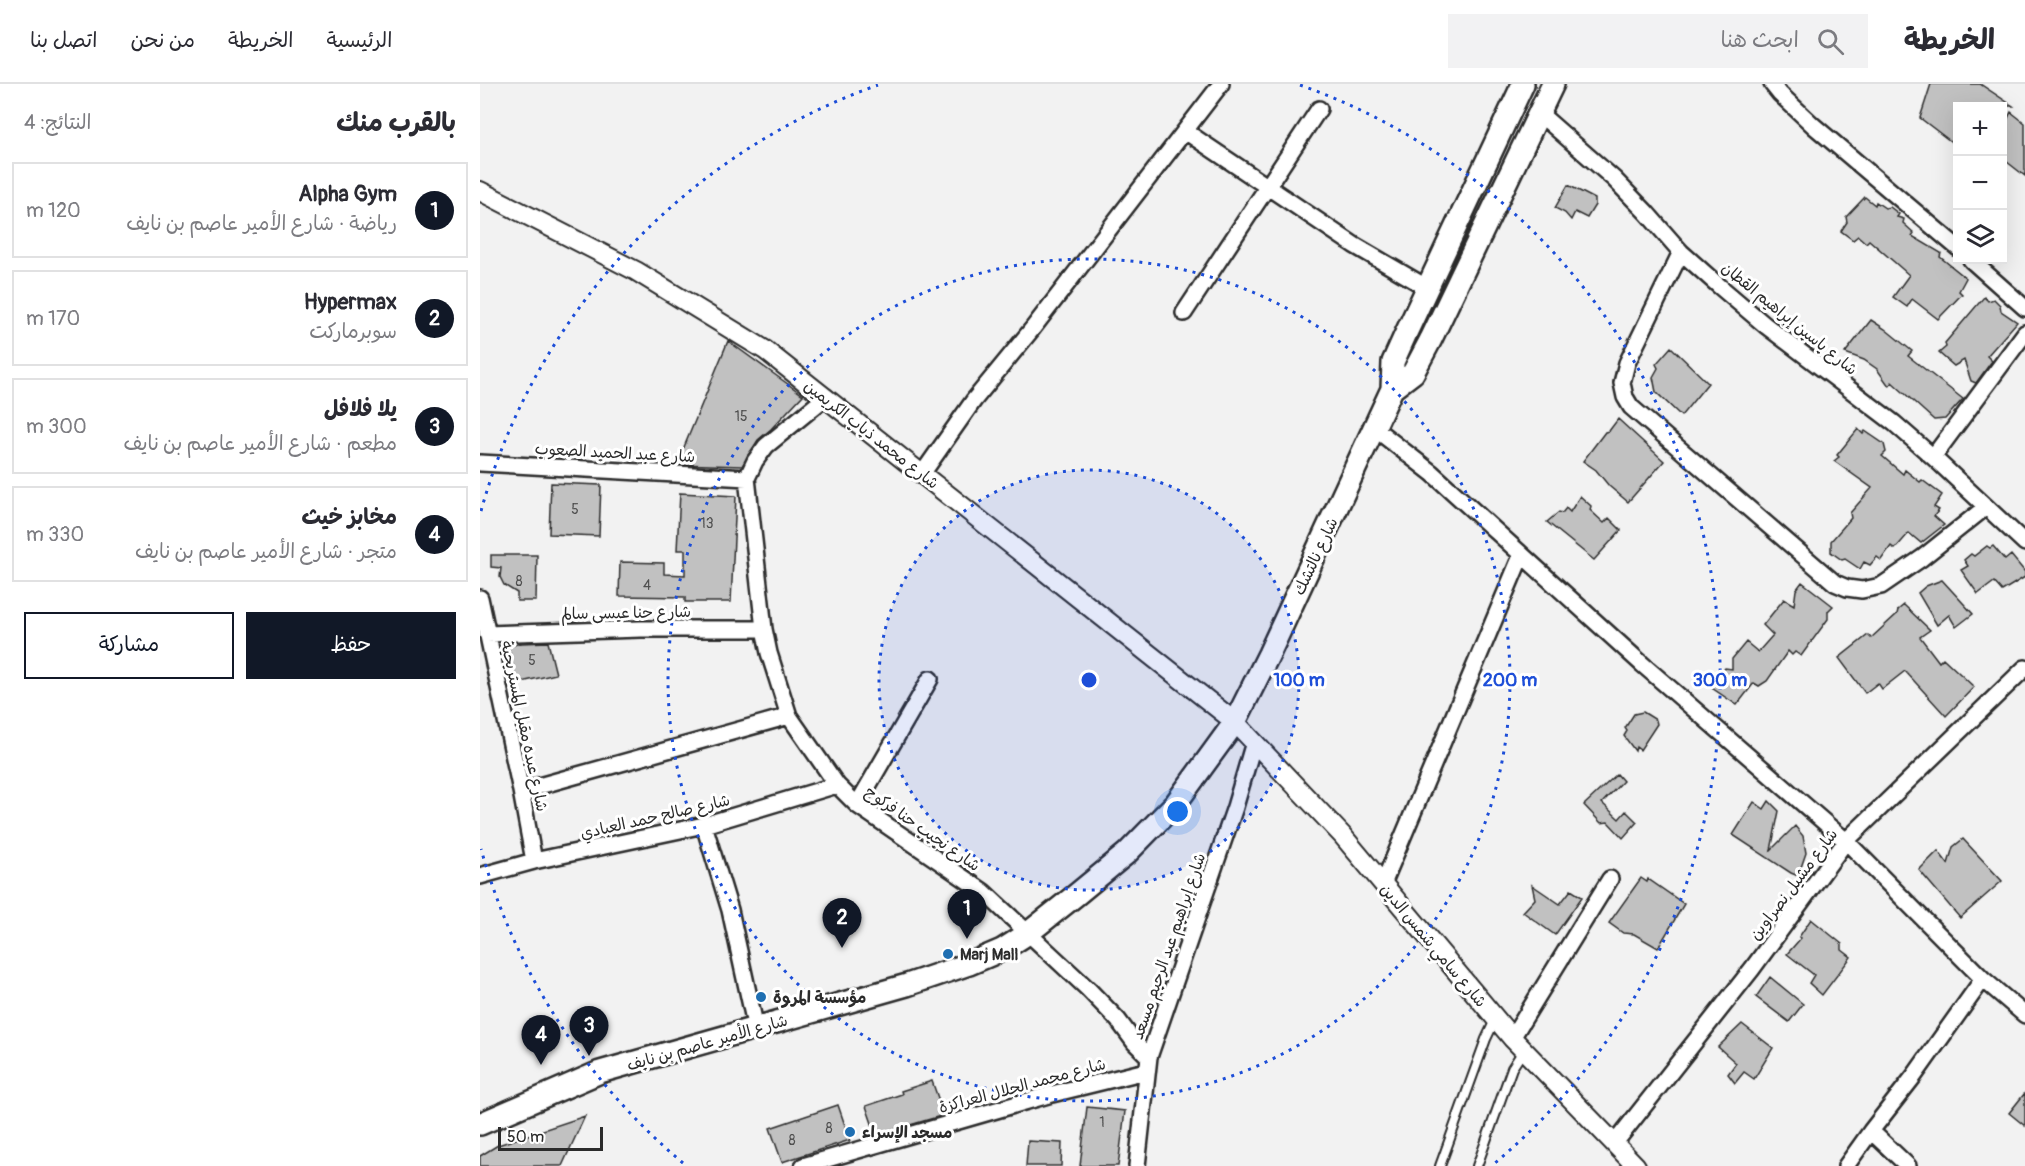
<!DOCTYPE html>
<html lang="ar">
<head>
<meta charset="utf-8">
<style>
  :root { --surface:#fff; --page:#f2f2f3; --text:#2b2b33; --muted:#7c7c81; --line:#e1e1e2; --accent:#111827 }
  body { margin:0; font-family:Pangolin,"Playpen Sans Arabic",sans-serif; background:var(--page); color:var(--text); direction:rtl }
  .controls { position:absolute; right:18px; top:18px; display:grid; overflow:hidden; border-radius:0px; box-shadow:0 6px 24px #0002 }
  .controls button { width:54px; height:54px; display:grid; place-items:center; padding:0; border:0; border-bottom:2px solid var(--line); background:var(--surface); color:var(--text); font:30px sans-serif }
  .scale { position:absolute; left:18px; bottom:15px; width:105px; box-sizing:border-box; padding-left:6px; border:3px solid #2b2b2b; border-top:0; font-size:16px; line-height:21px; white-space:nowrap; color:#2b2b2b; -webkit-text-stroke:4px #fff; paint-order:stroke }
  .you { position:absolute; left:698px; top:728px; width:21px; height:21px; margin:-15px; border:4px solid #fff; border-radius:50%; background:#1a73e8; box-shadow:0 0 0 9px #1a73e833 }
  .badge { display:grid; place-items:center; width:39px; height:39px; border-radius:50%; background:var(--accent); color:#fff; font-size:20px; font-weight:700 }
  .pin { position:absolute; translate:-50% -50px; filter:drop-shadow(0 2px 3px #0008) }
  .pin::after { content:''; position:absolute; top:32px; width:21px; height:18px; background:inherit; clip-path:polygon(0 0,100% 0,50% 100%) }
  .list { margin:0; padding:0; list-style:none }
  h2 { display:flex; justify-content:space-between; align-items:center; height:78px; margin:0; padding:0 24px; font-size:26px }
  h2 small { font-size:20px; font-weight:400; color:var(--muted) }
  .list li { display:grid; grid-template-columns:39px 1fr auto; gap:18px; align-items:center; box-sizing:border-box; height:96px; margin:0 12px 12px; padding:0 12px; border:2px solid var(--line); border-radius:0px }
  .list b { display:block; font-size:22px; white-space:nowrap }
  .list p { margin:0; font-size:20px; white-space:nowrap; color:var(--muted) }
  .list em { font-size:20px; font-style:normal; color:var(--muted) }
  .actions { display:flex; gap:12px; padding:18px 24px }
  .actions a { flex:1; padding:14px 0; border:2px solid var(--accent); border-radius:0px; text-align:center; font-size:21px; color:var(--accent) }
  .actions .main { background:var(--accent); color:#fff }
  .icon { flex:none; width:33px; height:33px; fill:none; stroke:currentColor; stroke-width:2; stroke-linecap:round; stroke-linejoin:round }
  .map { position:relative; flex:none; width:1545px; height:1082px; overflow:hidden; direction:ltr }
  header { display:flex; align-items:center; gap:36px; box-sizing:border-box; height:84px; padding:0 30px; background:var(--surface); border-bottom:2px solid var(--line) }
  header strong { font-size:28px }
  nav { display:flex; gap:33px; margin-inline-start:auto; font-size:21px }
  .search { width:420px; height:54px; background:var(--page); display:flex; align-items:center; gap:15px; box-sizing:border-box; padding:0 21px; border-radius:0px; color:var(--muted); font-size:22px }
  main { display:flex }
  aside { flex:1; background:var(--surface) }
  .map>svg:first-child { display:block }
  .building { fill:#c1c1c1; stroke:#2b2b2b; stroke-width:1.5 }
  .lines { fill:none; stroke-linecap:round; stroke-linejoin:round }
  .service-casing { stroke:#2b2b2b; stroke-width:12 }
  .minor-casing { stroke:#2b2b2b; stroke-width:20 }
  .tertiary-casing { stroke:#2b2b2b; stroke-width:22 }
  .secondary-casing { stroke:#2b2b2b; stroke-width:26 }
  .service { stroke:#fff; stroke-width:8 }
  .minor { stroke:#fff; stroke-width:15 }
  .tertiary { stroke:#fff; stroke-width:18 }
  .secondary { stroke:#fff; stroke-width:21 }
  .ring { fill:none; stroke:#1d4ed8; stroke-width:3; stroke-dasharray:3 6 }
  .poi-dot { fill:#1f6fb2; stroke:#fff; stroke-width:2 }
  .labels { text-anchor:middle; stroke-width:6; stroke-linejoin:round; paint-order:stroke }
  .number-label { font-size:14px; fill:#505050 }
  .street-label { font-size:16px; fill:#2b2b2b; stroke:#fff }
  .poi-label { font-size:16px; font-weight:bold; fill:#2b2b2b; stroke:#fff; text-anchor:start }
  .centre { fill:#1d4ed8; stroke:#fff; stroke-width:3 }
  .ring-label { font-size:18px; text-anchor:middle; font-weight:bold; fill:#1d4ed8; stroke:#fff; stroke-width:6; stroke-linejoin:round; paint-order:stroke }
</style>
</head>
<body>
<header>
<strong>الخريطة</strong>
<div class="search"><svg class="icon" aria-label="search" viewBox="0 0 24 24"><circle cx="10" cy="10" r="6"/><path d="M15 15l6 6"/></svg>ابحث هنا</div>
<nav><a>الرئيسية</a><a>الخريطة</a><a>من نحن</a><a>اتصل بنا</a></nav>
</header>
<main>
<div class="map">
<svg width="1545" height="1082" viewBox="0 0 1545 1082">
  <rect width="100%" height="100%" fill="#f2f2f2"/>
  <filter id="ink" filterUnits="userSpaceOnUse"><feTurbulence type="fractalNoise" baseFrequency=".0167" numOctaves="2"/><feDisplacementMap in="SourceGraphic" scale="12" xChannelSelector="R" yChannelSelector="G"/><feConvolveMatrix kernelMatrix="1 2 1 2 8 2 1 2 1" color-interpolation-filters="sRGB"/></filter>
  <g filter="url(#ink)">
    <path class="building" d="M1451,0H1500L1533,22H1478V63L1440,34Z
      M1531,28L1545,39V92L1522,74V46Z
      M1088,101L1115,115V121L1107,134L1095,128L1091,136L1085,129L1075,124Z
      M1385,113L1395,121L1396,118L1405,124L1410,123L1419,130L1417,133L1424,135L1423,139L1434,149L1432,152L1461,169L1460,173L1486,194L1479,207L1482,210L1458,235L1432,215L1427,223L1413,213L1429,191L1389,156L1386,159L1378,152L1373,156L1361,147L1367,138L1366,133Z
      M1504,213L1508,217L1514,215L1520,221L1521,227L1537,238L1507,272L1512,277L1496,299L1491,297L1484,276L1474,282L1459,269L1466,263L1465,259Z
      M1391,236L1405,245L1432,267L1428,272L1483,315L1465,335L1454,336L1412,298L1409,302L1397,285L1384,276L1365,269Z
      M248,257L323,311L291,345L278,356L262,382L197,380Z
      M1191,263L1228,299L1201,332L1176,308L1173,293L1178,284L1176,280Z
      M1138,335L1184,377L1148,418L1129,402L1116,386L1103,377L1125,348L1129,347Z
      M1378,345L1383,350L1385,347L1404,360L1406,368L1402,372L1423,390L1425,386L1440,398L1442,396L1462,411L1454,423L1459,426L1454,432L1464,441L1441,459L1429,449L1415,465L1411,462L1401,476L1397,473L1390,481L1384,478L1380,485L1365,475L1362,476L1351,468V457L1371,434L1370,429L1392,404L1354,377L1359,373L1357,371Z
      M71,399L121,401L119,452L69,450Z
      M200,409L256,412L251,518H205V513L139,512L140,478L184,479V490L205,491V466H197Z
      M1100,412L1111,422L1110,426L1124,439L1129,434L1141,446L1114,476L1067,438L1079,428L1082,429L1086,424L1090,428Z
      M1507,462L1510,464L1513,462L1525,476L1531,471L1545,488V493L1522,507L1514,498L1498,510L1481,486L1488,482L1484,476L1491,470L1494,472Z
      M11,471H57L56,517H37V509L24,501L20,493L21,484L11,483Z
      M1462,496L1493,530L1476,543L1469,531L1457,541L1438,509L1446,502Z
      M1322,498L1353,522L1348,527V535L1321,572L1315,568L1312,571L1308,567L1287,597L1279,602L1274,599L1257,621L1220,596H1236L1245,584L1252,585V575L1266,558L1278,568L1293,551L1283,541L1304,515L1314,521L1316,506Z
      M1424,521L1450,546L1440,553L1459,578L1463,574L1494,603L1466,632L1425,587L1402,605L1398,599L1385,609L1359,574L1388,551L1391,554L1417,530L1418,526Z
      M68,558L76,590L37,599L28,562L42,559Z
      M1163,628L1176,636L1177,640L1160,666L1156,663L1155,667L1144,652L1147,647L1145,644L1154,630Z
      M1137,690L1143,697L1122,719L1139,735L1146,727L1157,738L1143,754L1128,738L1121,739L1104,721Z
      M1289,717L1299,727L1291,766L1315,742L1323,752L1326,769L1318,792L1311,789L1253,751L1274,718L1284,725Z
      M1483,755L1522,797L1480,834L1439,786L1458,767L1468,780L1473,763Z
      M1161,794L1167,798L1168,795L1204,820L1178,864L1154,850L1143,849L1129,839Z
      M1052,801L1080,820L1091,806L1102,813L1075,851L1043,828L1055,815Z
      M1331,835L1362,860V866L1371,873L1342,911L1329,899L1334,891L1307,870L1321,854L1319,853Z
      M1290,893L1323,920L1309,938L1276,913Z
      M1262,940L1293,964L1274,995L1264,988L1255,999L1248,990L1256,979L1238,963Z
      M452,997L464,1031L396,1051L386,1022L422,1010L421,1007Z
      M1545,1009V1042L1529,1029Z
      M358,1021L370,1056L302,1078L290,1044Z
      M607,1023L645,1027L638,1082H600Z
      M105,1032L82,1082H0V1072L18,1061Z
      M548,1057L582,1059L581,1082H546Z"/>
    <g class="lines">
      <g class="service-casing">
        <path id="service" d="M960,1082L1006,955L1015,936
          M997,1082L1032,984L1043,967"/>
      </g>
      <g class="minor-casing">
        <path id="minor" d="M1292,0L1300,10L1334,42L1478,164
          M1060,30L1134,95L1166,128L1201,168L1238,201L1285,241L1414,339L1453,373L1545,459
          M705,47L874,161L946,203
          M1201,168L1147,279L1142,299L1145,313L1151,323L1355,499L1367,504L1382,506L1401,502L1442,474L1506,423
          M1491,176L1545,224
          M704,229L839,25
          M346,313L286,362L275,377L267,394L284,545L289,569L309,632L357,701L377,721L504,808L608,905L638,936L655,959L669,973
          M893,343L952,389L1162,580L1366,757L1503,895L1434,992L1391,1047L1428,1082
          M1453,373L1545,249
          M0,379L267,394
          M442,390L494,316L553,244L741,0
          M0,514L41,707L54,777
          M7,550L161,545H284
          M41,707L309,632
          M377,721L450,595
          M224,741L250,826L276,945
          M0,792L54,777L224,741L357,701
          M903,800L1041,472
          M1503,895L1545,931
          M1032,954L1130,795
          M1134,1060L1272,885L1366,757L1545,584
          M323,1082L572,1010L666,987
          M657,1082L669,973L755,723L774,658
          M1366,1082L1391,1047"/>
      </g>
      <g class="tertiary-casing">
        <path id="tertiary" d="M0,107L156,187L285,266L755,638L862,751L1032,954L1156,1082"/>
      </g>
      <g class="secondary-casing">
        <path id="secondary" d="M912,305L933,289L951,255L1073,0
          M0,1040L120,988L427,901L489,880L522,866L547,850L596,811L647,769L696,719L755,638L789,570L912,305L913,278L927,247L1043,0"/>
      </g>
      <use href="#service" class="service"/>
      <use href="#minor" class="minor"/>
      <use href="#tertiary" class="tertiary"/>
      <use href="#secondary" class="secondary"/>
    </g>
  </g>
  <circle cx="609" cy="596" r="210" fill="#1d4ed8" fill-opacity=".12"/>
  <g class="ring">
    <circle cx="609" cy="596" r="210"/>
    <circle cx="609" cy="596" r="421"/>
    <path d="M203 1079A631 631 0 0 1 1 765M1 427A631 631 0 0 1 398 1M820 1A631 631 0 0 1 1015 1079"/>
  </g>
  <g class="poi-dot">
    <circle cx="468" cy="870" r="6"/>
    <circle cx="281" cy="913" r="6"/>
    <circle cx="370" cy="1048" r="6"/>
  </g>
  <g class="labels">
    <g class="number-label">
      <text x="261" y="337">15</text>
      <text x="95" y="430">5</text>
      <text x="227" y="444">13</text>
      <text x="39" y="502">8</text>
      <text x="167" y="506">4</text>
      <text x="52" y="581">5</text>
      <text x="622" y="1043">1</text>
      <text x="349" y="1049">8</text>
      <text x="312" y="1061">8</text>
    </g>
    <g class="street-label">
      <text transform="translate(1310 234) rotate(39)" y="6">شارع ياسين إبراهيم القطان</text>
      <text transform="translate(392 350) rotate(38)" y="6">شارع محمد ذياب الكريمين</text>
      <text transform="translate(135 368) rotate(3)" y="6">شارع عبد الحميد الصعوب</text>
      <text transform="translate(835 472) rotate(-65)" y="6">شارع نالتشك</text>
      <text transform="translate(146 528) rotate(-1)" y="6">شارع حنا عيسى سالم</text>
      <text transform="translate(45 642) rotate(78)" y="6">شارع عبده مقبل المستريحية</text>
      <text transform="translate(175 732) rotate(-13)" y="6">شارع صالح حمد العبادي</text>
      <text transform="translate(443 744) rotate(35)" y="6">شارع نجيب حنا فركوح</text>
      <text transform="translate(1313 800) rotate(-53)" y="6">شارع مشيل نصراوين</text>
      <text transform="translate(954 861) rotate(50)" y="6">شارع سامي شمس الدين</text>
      <text transform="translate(688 862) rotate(-71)" y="6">شارع إبراهيم عبد الرحيم مسعد</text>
      <text transform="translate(227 958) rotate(-16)" y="6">شارع الأمير عاصم بن نايف</text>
      <text transform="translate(542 1001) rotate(-15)" y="6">شارع محمد الجلال العراكزة</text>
    </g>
    <g class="poi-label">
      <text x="480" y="876">Marj Mall</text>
      <text x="293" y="919">مؤسسة المروة</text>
      <text x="382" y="1054">مسجد الإسراء</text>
    </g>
  </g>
  <circle cx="609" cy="596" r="9" class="centre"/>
  <g class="ring-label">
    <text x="819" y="602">100 m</text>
    <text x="1030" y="602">200 m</text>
    <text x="1240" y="602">300 m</text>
  </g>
</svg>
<div class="controls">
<button>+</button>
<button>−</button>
<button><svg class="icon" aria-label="layers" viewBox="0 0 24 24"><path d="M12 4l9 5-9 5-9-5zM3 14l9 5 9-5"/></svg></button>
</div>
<div class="scale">50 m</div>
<div class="you"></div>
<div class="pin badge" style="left:487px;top:855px">1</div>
<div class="pin badge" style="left:362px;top:864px">2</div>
<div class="pin badge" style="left:109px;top:972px">3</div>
<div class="pin badge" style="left:61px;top:981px">4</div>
</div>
<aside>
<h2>بالقرب منك<small>النتائج: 4</small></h2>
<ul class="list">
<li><span class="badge">1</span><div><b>Alpha Gym</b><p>رياضة · شارع الأمير عاصم بن نايف</p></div><em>120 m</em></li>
<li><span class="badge">2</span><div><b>Hypermax</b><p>سوبرماركت</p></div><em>170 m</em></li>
<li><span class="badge">3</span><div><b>يلا فلافل</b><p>مطعم · شارع الأمير عاصم بن نايف</p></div><em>300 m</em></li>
<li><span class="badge">4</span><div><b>مخابز خيث</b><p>متجر · شارع الأمير عاصم بن نايف</p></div><em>330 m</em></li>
</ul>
<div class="actions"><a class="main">حفظ</a><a>مشاركة</a></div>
</aside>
</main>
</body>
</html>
